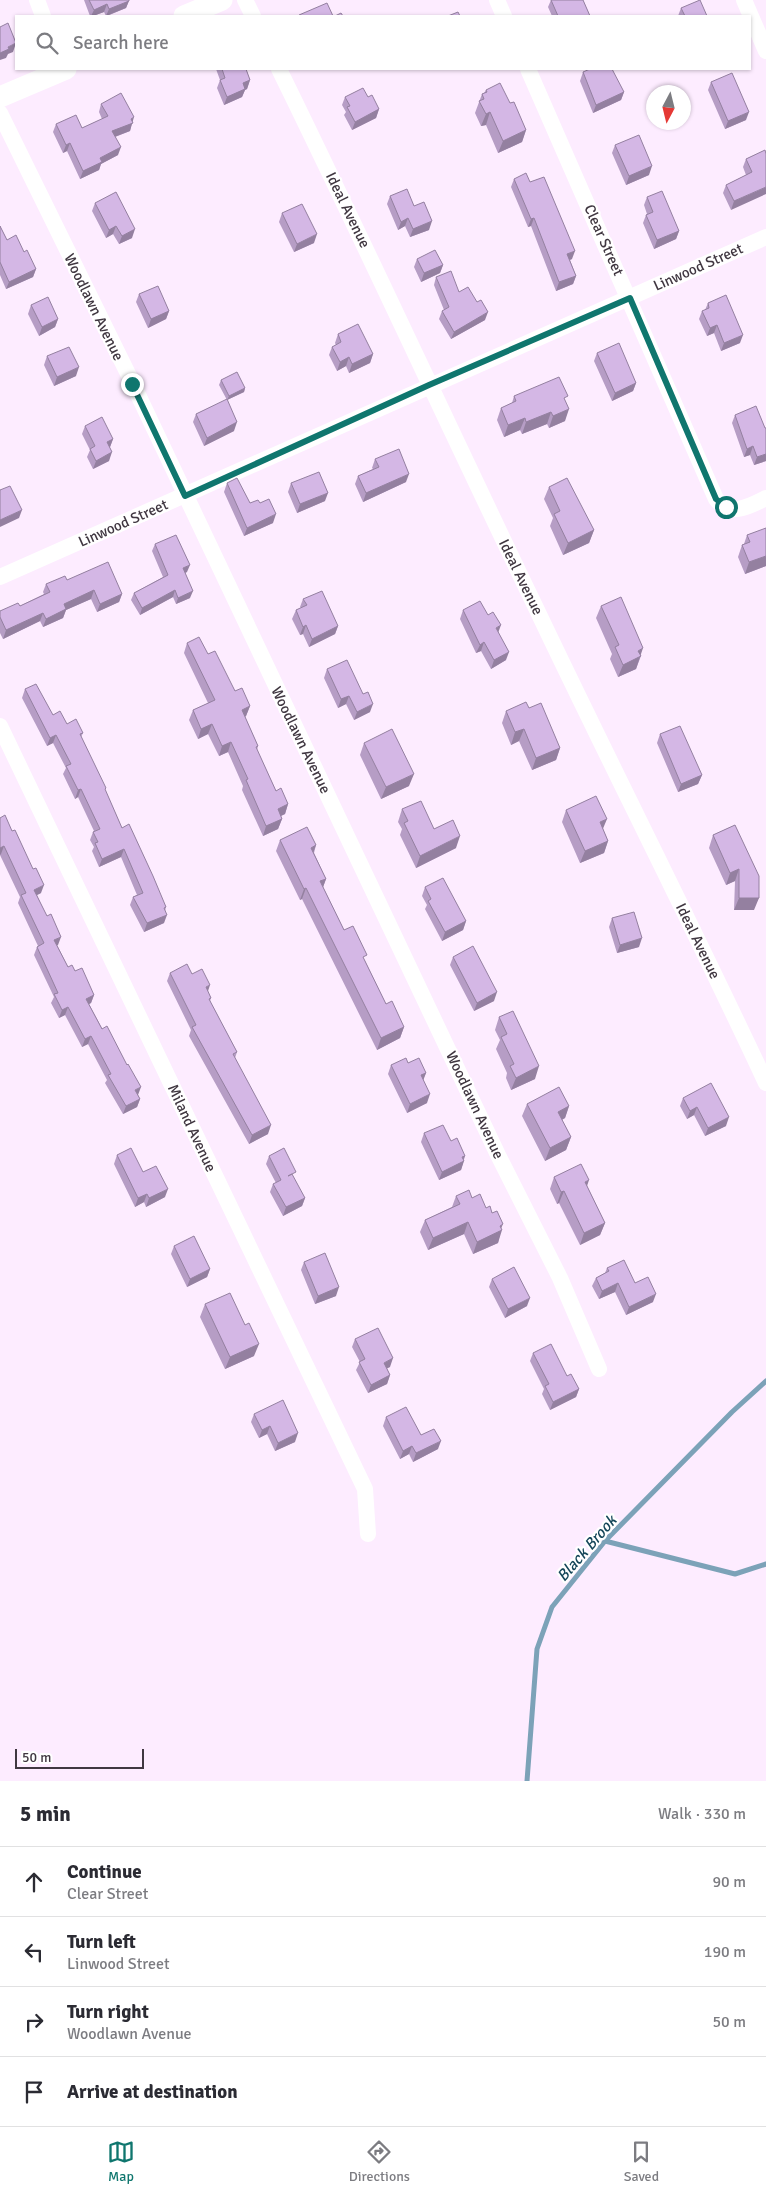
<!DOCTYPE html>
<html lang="en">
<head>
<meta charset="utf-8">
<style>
  :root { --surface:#fff; --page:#f2f2f3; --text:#2b2b33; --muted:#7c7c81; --line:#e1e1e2; --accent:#0f766e }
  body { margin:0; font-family:Signika,sans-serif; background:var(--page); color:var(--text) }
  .compass { position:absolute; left:646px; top:85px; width:45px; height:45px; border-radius:50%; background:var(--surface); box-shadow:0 1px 4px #0004; rotate:187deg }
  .scale { position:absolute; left:15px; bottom:12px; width:129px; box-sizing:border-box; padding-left:5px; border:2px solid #403741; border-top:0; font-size:14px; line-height:18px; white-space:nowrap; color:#403741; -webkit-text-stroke:4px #fff; paint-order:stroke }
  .stop { position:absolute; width:15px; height:15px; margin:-11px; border:4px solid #0f766e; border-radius:50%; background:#fff }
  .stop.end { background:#0f766e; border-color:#fff; box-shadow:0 1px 5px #0008 }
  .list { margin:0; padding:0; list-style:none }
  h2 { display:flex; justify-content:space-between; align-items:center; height:65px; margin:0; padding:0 20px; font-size:21px }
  h2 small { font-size:16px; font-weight:400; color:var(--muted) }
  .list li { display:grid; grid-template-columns:32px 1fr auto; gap:15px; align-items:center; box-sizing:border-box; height:70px; padding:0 20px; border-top:1px solid var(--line) }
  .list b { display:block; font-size:19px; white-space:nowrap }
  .list p { margin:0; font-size:16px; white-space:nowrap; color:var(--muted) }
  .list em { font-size:16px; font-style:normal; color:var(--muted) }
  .icon { flex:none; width:28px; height:28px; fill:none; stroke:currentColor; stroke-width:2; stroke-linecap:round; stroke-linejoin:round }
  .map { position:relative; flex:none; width:766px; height:1781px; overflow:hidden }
  .search { position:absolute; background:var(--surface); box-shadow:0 1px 4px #0004; left:15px; right:15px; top:15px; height:55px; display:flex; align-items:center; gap:12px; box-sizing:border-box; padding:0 18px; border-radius:0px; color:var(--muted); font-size:19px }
  .sheet { height:345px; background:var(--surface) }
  nav { display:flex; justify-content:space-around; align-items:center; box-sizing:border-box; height:70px; border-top:1px solid var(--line); background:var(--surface); font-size:14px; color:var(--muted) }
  nav a { display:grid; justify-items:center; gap:2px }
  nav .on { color:var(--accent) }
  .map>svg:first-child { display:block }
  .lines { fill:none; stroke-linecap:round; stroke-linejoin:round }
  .stream { stroke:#7ca2b8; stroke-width:5 }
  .minor { stroke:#fff; stroke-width:16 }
  .tertiary { stroke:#fff; stroke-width:21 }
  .wall { fill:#b69dc5 }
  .shaded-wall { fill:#9480a0 }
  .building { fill:#d4b7e5; stroke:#9480a0 }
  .route { stroke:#0f766e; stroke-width:6 }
  .labels { text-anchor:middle; stroke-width:4.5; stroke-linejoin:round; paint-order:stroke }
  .street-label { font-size:15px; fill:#403741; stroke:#fff }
  .water-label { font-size:16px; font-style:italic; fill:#154659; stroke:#fff }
</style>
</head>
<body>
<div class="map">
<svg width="766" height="1781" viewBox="0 0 766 1781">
  <rect width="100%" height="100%" fill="#fdecff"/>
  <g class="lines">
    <path class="stream" d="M605,1541L735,1574L766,1564
      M527,1781L537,1649L552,1607L605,1541L732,1412L766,1381"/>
    <path class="minor" d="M37,0L43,16
      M245,0L253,16
      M497,0L504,16
      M744,0L766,51
      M279,69C367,248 450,430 537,610C612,768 692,924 766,1083
      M528,69L716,499C730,518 750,506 766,498
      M0,113L133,384L498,1155L560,1278L599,1369
      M0,577L766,237
      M0,726L365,1489L368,1534"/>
    <path class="tertiary" d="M184,16L222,0
      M0,97L66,69"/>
  </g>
  <path class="wall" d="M84,0H129L126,8L107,16H106L104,12L93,16H90Z
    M551,0H583L590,16H552L548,7Z
    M681,8L707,16H678Z
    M216,69H246L250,80L247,89L245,90L242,97L224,105L217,88L220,80Z
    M583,72L624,92L621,100L593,113L580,81Z
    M711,82L746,120L725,129L708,90Z
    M486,90L510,103L526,130L522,142L498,153L486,125L481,126L475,113L482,94L484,93Z
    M345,97H368L379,109L376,118L352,130L344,115L346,112L342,105Z
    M101,104L132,122L130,131L115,137L118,155L101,164L99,170L80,179L67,151L63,153L53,132L56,124L82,128L102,119L99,112Z
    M615,145L649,175L626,185L612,153Z
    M765,150L731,210L723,193L726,185L746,175L743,167L746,159Z
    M514,179L530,182L572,259L570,260L576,276L573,284L556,291L531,226L528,227L511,187Z
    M390,196L414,206L429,230L410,237L405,226L398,230L387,204Z
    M647,197L679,231L676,239L654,249L643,223L646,215L647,214L644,205Z
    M95,203L132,238L119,244L113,234L106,238L92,211Z
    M282,213L314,243L294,252L279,222Z
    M0,226L7,240L24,252L36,269L33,277L6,289L0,275Z
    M417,259L443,265L440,273L421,282L414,267Z
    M436,277L459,292L485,320L451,339L439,319L442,311L444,310L434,285Z
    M139,294L169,311L166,319L148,328L136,302Z
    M708,303L740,343L721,351L714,333L707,336L699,319L702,311L705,310Z
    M31,305L58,319L55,327L39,336L28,314Z
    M338,334L373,354L370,363L349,373L346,366L337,371L329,355L332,347L336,345L335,343Z
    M597,353L636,383L633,391L612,401L594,361Z
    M47,356L76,376L54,386L44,365Z
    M221,380L245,388L244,392L227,400L234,431L204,446L193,422L196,414L227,400L219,385Z
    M514,396L566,402L565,421L549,428L547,424L522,434L520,430L504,437L497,420L501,408L512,403Z
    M735,415L765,428L766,461L754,465L750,455L744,457L732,423Z
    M85,426L113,439L110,447L109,461L93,469L87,457L90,450L82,434Z
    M375,459L406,482L363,502L355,484L358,476L373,469L372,468Z
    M227,483L250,503H260L273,523L244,536L224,492Z
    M291,483L325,501L297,513L288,492Z
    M549,487L594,530L589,543L563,555L550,526L553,518L544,499Z
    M766,529V566L745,574L738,557L742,545L744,544L747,535Z
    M155,544L187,572L185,573L190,598L176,604L173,597L140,615L131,600L134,593L163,577L152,551Z
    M67,580L122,594L119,602L97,612L91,599L66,610L63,618L43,627L40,621L3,639L0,633V611L20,606L44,594L43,592L46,584Z
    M303,599L338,626L335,634L309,647L303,634L300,635L292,619L296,610L301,608L300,607Z
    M601,606L641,656L636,669L618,677L610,659L612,654L596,618Z
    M463,610L498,632L506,660L491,669L481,651L476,653L460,619Z
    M187,643L208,654L235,691L250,706L246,716L245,717L258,746L257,750L276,791L288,804L285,814L281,816L282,819L278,829L263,836L242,790L243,786L228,752L219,756L208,734L198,739L189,720L193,710L208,703L184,653Z
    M327,669L370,712L354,720L346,704L338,708L324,678Z
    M25,689L53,715L67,724L83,733L81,737L122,828L166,907L165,911L164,923L144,932L130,905L133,897L137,895L121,857L99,867L92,851L94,847L90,840L93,832L94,831L78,797L75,799L63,774L66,768L53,743L47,746L22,698Z
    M529,708L560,748L556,760L532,770L519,741L511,745L502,723L506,711Z
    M660,734L702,775L698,784L678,792L657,743Z
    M364,743L409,786L381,799L360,755Z
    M402,809L434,829L456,848L416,868L400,835L402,829L398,822Z
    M566,810L603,829L608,841L604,853L580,863L562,822Z
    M0,818L12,831L41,893L37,895L58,945H57L68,967L75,971L94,995L91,1003L89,1004L140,1099L137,1107L123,1114L105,1083L107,1080L88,1044L82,1047L65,1015L59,1018L51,1003L54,997L34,955L37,947L38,946L18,903L20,897L0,855Z
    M735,825L754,910H734L735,881L726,885L709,848L713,835Z
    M280,840L316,845L314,853L326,879L323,887L344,930L365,961L386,1004L404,1027L400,1038L377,1050L302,899L300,900L276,851Z
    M425,887L466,921L463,930L442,941L425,909L427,905L422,896Z
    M612,918L639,947L617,953L609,927Z
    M453,957L494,1001L474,1011L450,965Z
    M170,973L192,974L208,992L211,998L210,1001L237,1052L235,1058L268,1134L249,1144L189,1036L191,1030L167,981Z
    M499,1017L535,1079L511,1090L506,1078L507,1073L496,1049L500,1040L495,1030Z
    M408,1063L426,1073L423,1079L427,1103L407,1113L388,1074L391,1065Z
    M683,1098L726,1126L705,1136L694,1115L687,1119L680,1106Z
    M527,1104L569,1106L565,1118L562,1120L571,1137L566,1150L545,1161L522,1116Z
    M424,1133L451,1141L465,1156L461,1170L439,1180L421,1142Z
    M117,1155L143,1172L165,1197L146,1207L144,1202L135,1207L114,1164Z
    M269,1156L305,1198L302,1206L283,1216L270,1192L273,1184L276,1183L266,1164Z
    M554,1177L587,1186L605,1223L600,1235L580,1245L559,1203L557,1204L550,1189Z
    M456,1196L472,1198L492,1213L501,1229L498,1243L473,1254L464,1234L428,1250L420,1232L425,1220L452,1207Z
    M174,1246L210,1269L207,1277L187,1287L171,1254Z
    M304,1262L336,1296L315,1304L301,1270Z
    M607,1268L635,1283L653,1302L626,1315L615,1292L599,1299L592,1286L596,1278L605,1273Z
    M492,1279L527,1306L505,1318L489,1287Z
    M205,1304L245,1325L254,1356L225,1369L200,1317Z
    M355,1339L390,1367L387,1368L390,1375L387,1384L368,1393L356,1370L360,1362L352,1347Z
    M533,1353L567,1376L579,1389L576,1397L550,1410L542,1394L544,1389L530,1361Z
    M254,1414L295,1442L275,1451L267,1434L259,1438L251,1422Z
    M386,1417L421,1435L438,1449L413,1462L409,1454L400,1459L383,1426Z"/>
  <path class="shaded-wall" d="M129,1L126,8L106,16L109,9Z
    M107,4L104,12L93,16H91L94,10Z
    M16,43L13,52L8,54L6,58L0,60V53L8,47Z
    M250,80L247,89L245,90L242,97L224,105L227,97L243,83Z
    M624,92L621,100L593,113L596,105Z
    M379,109L376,118L352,130L355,122Z
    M490,112L486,125L481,126L486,114Z
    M749,112L746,120L725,129L728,121Z
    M134,117L130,131L109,139L112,131Z
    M526,130L522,142L498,153L503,141Z
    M70,143L67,151L63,153L66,145Z
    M121,147L118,155L101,164L99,170L80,179L83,171L100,158Z
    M652,166L649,175L626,185L629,176Z
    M766,187V194L731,210L734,201Z
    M408,218L405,226L398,230L401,222Z
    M534,218L531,226L528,227L531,219Z
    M432,221L429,230L410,237L413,229Z
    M116,226L113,234L106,238L109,230Z
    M135,229L132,238L119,244L122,236Z
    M679,231L676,239L654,249L657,240Z
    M317,234L314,243L294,252L297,244Z
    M575,251L572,259L564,262L567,254Z
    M443,265L440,273L421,282L424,273Z
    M36,269L33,277L6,289L9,282Z
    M576,276L573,284L556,291L559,282Z
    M169,311L166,319L148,328L151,319Z
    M488,312L485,320L451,339L454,332Z
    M58,319L55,327L39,336L42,327Z
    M717,325L714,333L707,336L710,328Z
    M743,335L740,343L721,351L724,343Z
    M373,354L370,363L349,373L352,364Z
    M349,357L346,366L337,371L340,362Z
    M79,367L76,376L54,386L57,377Z
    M636,383L633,391L612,401L615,393Z
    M245,388L244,392L227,400L229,396Z
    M569,409L565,421L549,428L553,416Z
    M551,412L547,424L522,434L526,422Z
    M525,418L520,430L504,437L508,425Z
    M237,422L234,431L204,446L207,438Z
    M113,439L110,447L104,450L107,442Z
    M753,446L750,455L744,457L747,449Z
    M112,452L109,461L93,469L96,461Z
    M766,454V461L754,465L757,457Z
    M409,474L406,482L363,502L366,493Z
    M328,493L325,501L297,513L300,504Z
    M22,510L19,518L0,527V520Z
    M276,514L273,523L244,536L247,528Z
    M594,530L589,543L563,555L568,543Z
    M766,556V566L745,574L749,562Z
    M190,565L187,572L180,575L183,568Z
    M94,590L91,599L66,610L63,618L43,627L46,619L64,604Z
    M175,590L173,597L140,615L142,608Z
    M193,591L190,598L176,604L178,598Z
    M122,594L119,602L97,612L100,604Z
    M43,613L40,621L3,639L6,630Z
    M306,625L303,634L300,635L303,627Z
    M501,625L498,633L496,628Z
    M338,626L335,634L309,647L312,639Z
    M484,642L481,651L476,653L480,645Z
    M643,648L636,669L618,677L623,665L638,651Z
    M509,652L506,660L491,669L494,660Z
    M349,696L346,704L338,708L341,699Z
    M373,704L370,712L354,720L357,712Z
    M250,706L246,716L238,720L242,710Z
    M212,724L208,734L198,739L201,729Z
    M524,729L519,741L511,745L515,732Z
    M56,735L53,743L47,746L50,738Z
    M231,742L228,752L219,756L222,746Z
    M560,748L556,760L532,770L536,758Z
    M414,774L409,786L381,799L386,787Z
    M702,775L698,784L678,792L681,784Z
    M81,789L78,797L75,799L78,790Z
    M288,804L285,814L274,819L278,809Z
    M282,819L278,829L263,836L266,826Z
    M607,819L602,831L600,822Z
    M460,836L456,848L416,868L420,856Z
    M608,841L604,853L580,863L585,851Z
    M316,845L312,856L311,848Z
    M4,846L1,854L0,855V848Z
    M124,849L121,857L99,867L102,859Z
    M739,869L735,881L726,885L730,873Z
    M326,879L322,890L320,881Z
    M44,885L41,893L31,898L34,890Z
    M306,888L302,899L300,900L304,889Z
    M739,898H759L754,910H734Z
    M167,915L164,923L144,932L147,923Z
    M466,921L463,930L442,941L445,932Z
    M61,937L58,945L51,948L54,940Z
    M642,938L639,947L617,953L620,945Z
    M210,985L207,994L206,987Z
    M497,992L494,1001L474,1011L477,1003Z
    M94,995L91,1003L83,1007L86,999Z
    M68,1007L65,1015L59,1018L62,1010Z
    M404,1027L400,1038L377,1050L381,1038Z
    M91,1036L88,1044L82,1047L85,1039Z
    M539,1066L535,1079L511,1090L516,1078Z
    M426,1073L423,1081L421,1075Z
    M141,1087L138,1095L135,1090Z
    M430,1094L427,1103L407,1113L410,1104Z
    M140,1099L137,1107L123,1114L126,1106Z
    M569,1106L565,1118L553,1124L558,1112Z
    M697,1107L694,1115L687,1119L690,1111Z
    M729,1117L726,1126L705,1136L708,1128Z
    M271,1125L268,1134L249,1144L252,1135Z
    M571,1137L566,1150L545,1161L550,1148Z
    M465,1156L462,1162L464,1161L461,1170L439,1180L442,1172Z
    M589,1180L585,1192V1182Z
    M168,1189L165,1197L146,1207L149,1198Z
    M564,1191L559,1203L557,1204L561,1192Z
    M147,1194L144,1202L135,1207L138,1198Z
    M305,1198L302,1206L283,1216L286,1207Z
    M468,1222L464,1234L428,1250L433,1238Z
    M605,1223L600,1235L580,1245L584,1233Z
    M503,1224L500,1231L502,1230L498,1243L473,1254L477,1242Z
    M210,1269L207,1277L187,1287L190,1279Z
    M618,1283L615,1292L599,1299L602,1291Z
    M339,1287L336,1296L315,1304L318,1296Z
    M656,1294L653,1302L626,1315L629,1307Z
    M530,1298L527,1306L505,1318L508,1309Z
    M259,1344L254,1356L225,1369L230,1357Z
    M393,1358L390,1367L381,1371L384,1363Z
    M390,1375L387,1384L368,1393L371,1385Z
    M579,1389L576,1397L550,1410L553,1402Z
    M270,1426L267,1434L259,1438L262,1430Z
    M298,1433L295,1442L275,1451L278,1443Z
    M441,1441L438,1449L413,1462L416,1453Z
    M412,1446L409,1454L400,1459L403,1451Z"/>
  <path class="building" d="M89,0H129V1L109,9L107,4L94,10Z
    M551,0H583L590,16H558Z
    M700,0L707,16H685L681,8Z
    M327,3L333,16H300L299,15Z
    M458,12L460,16H448Z
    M341,13L343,16H335Z
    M8,23L16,43L8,47L9,49L0,53V27Z
    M222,69H246L250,80L243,83L245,89L227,97L220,80L225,78Z
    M590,69H612L624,92L596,105L583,72Z
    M732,73L749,112L728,121L711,82Z
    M500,83L510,103L514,102L526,130L503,141L490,112L486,114L479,101L484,99L482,94L487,92L486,90Z
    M363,88L368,97L372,95L379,109L355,122L347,107L350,106L345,97Z
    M121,93L134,117L131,119L133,123L112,131L121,147L100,158L102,162L83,171L70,143L66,145L56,124L76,115L82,128L108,116L101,104Z
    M639,135L652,166L629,176L615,145Z
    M765,150L766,154V187L734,201L726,185L752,172L746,159Z
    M526,173L530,182L544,177L575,251L567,254L576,276L559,282L534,218L531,219L514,179Z
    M407,189L414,206L424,202L432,221L413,229L408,218L401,222L390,196Z
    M662,191L679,231L657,240L646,215L653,212L647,197Z
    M116,192L135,229L122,236L116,226L109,230L95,203Z
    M302,204L317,234L297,244L282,213Z
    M0,226L7,240L16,235L24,252L27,250L36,269L9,282L0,262Z
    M435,250L443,265L424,273L417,259Z
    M451,271L459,292L468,287L477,302L481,300L488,312L454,332L442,311L449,307L436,277Z
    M158,286L169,311L151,319L139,294Z
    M726,295L743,335L724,343L717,325L710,328L702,311L709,308L708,303Z
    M48,297L58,319L42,327L31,305Z
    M358,324L373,354L352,364L349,357L340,362L332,347L341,342L338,334Z
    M619,343L636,383L615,393L597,353Z
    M69,347L79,367L57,377L47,356Z
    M237,372L245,388L229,396L221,380Z
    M559,377L568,396L564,398L569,409L553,416L551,412L526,422L525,418L508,425L501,408L516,401L514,396Z
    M227,399L237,422L207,438L196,414Z
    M756,406L765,428H766V454L757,457L753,446L747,449L735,415Z
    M102,417L113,439L107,442L112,452L96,461L90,449L95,446L85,426Z
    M399,449L409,474L366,493L358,476L379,467L375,459Z
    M319,472L328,493L300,504L291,483Z
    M237,478L250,503L258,500L260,503L269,499L276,514L247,528L227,483Z
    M567,478L594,530L568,543L554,514L560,511L549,487Z
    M10,486L22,510L0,520V490Z
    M766,528V556L749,562L742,545L750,542L747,535Z
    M176,535L190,565L183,568L193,591L178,598L175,590L142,608L134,593L168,575L155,544Z
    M108,562L122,594L100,604L94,590L64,604L66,609L46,619L43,613L6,630L0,617V611L18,603L20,606L50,592L46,584L65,576L67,580Z
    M322,591L338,626L312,639L306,625L303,627L296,610L307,605L303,599Z
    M621,597L643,648L638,651L641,656L623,665L615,647L619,645L601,606Z
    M480,601L488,615L493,612L501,625L496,628L509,652L494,660L484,642L480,645L463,610Z
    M199,637L208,654L215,651L235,691L242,688L250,706L242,710L258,746L256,747L276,791L281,788L288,804L278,809L282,819L266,826L246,780L248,779L231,742L222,746L212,724L201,729L193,710L215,700L187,643Z
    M347,660L363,694L368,692L373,704L357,712L349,696L341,699L327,669Z
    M36,684L53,715L60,711L67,724L76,719L83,733L80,734L106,788L105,789L122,828L129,824L153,876L166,907L164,908L167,915L147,923L133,897L143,893L124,849L102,859L95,843L98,842L93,832L100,829L81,789L78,790L66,766L71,764L56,735L50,738L25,689Z
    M526,702L529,708L541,703L560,748L536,758L524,729L515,732L506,711Z
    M680,726L702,775L681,784L660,734Z
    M392,729L414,774L386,787L364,743Z
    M596,796L607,819L600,822L608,841L585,851L566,810Z
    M421,801L434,829L453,820L460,836L420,856L404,823L408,821L402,809Z
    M5,815L12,831L15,830L33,869L36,868L44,885L34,890L47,916L51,914L61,937L54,940L68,967L72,965L75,971L82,968L94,995L86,999L102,1029L107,1026L127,1065L128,1064L141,1087L135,1090L140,1099L126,1106L108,1075L111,1074L91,1036L85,1039L68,1007L62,1010L54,994L58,993L37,947L44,943L21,895L26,893L4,846L0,848V818Z
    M735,825L759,876V898H739V869L730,873L713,835Z
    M307,827L316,845L311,848L326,879L320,881L344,930L353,926L367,955L363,957L386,1004L392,1001L404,1027L381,1038L306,888L304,889L280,840Z
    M443,878L466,921L445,932L428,901L431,899L425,887Z
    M634,912L642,938L620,945L612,918Z
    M473,946L497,992L477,1003L453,957Z
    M187,964L192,974L202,969L210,985L206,987L211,998L209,999L237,1052L233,1054L271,1125L252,1135L192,1027L196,1025L170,973Z
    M513,1011L539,1066L516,1078L510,1066L514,1064L501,1037L507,1034L499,1017Z
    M406,1058L408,1063L419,1058L426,1073L421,1075L430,1094L410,1104L391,1065Z
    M711,1083L729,1117L708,1128L697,1107L690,1111L683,1098Z
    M559,1087L569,1106L558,1112L571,1137L550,1148L527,1104Z
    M443,1125L451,1141L457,1138L465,1156L462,1157L464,1161L442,1172L424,1133Z
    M131,1148L143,1172L156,1166L168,1189L149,1198L147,1194L138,1198L117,1155Z
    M284,1148L296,1172L288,1176L292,1174L305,1198L286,1207L273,1184L281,1180L269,1156Z
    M581,1164L589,1180L585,1182L605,1223L584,1233L564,1191L561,1192L554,1177Z
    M469,1190L472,1198L480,1194L486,1208L490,1206L492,1213L497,1211L503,1224L500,1226L502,1230L477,1242L468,1222L433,1238L425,1220L460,1204L456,1196Z
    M194,1236L210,1269L190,1279L174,1246Z
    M325,1253L339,1287L318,1296L304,1262Z
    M624,1260L635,1283L648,1277L656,1294L629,1307L618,1283L602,1291L596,1278L609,1271L607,1268Z
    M514,1267L530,1298L508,1309L492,1279Z
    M230,1293L245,1325L249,1323L259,1344L230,1357L205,1304Z
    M378,1328L393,1358L384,1363L390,1375L371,1385L359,1362L365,1359L355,1339Z
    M551,1344L567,1376L571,1374L579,1389L553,1402L545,1386L549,1384L533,1353Z
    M283,1400L298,1433L278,1443L270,1426L262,1430L254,1414Z
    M406,1407L421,1435L434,1429L441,1441L416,1453L412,1446L403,1451L386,1417Z"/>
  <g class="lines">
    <path class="route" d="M132,384L185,496L429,385L630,298L716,499L726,507"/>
  </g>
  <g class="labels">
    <g class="street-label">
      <text transform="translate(348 210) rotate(64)" y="5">Ideal Avenue</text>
      <text transform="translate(604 240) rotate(66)" y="5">Clear Street</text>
      <text transform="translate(698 267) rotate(-24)" y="5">Linwood Street</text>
      <text transform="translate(94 307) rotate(64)" y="5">Woodlawn Avenue</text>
      <text transform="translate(123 523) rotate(-24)" y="5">Linwood Street</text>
      <text transform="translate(521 577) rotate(64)" y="5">Ideal Avenue</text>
      <text transform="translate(301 740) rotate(64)" y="5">Woodlawn Avenue</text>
      <text transform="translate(698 941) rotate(64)" y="5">Ideal Avenue</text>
      <text transform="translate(475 1105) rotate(65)" y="5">Woodlawn Avenue</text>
      <text transform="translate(192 1128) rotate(65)" y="5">Miland Avenue</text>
    </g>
    <g class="water-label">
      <text transform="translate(586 1548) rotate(-49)" y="6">Black Brook</text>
    </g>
  </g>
</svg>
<svg class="compass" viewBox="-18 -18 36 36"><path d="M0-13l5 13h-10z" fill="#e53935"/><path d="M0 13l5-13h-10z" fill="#7c7c81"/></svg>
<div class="scale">50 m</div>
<div class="stop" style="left:726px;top:507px"></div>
<div class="stop end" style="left:132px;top:384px"></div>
<div class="search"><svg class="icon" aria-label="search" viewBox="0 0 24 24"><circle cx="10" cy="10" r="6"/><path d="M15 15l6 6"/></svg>Search here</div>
</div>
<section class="sheet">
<h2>5 min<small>Walk · 330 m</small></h2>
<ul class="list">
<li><svg class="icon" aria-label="ahead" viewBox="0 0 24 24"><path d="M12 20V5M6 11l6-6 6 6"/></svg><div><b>Continue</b><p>Clear Street</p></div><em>90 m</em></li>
<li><svg class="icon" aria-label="left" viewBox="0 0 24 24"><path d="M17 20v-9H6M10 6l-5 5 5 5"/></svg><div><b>Turn left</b><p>Linwood Street</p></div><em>190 m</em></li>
<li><svg class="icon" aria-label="right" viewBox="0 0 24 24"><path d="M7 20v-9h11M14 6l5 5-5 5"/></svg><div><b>Turn right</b><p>Woodlawn Avenue</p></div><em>50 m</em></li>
<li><svg class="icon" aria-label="arrive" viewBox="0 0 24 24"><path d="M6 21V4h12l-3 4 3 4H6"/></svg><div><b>Arrive at destination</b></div></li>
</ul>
</section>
<nav>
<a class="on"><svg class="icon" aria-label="map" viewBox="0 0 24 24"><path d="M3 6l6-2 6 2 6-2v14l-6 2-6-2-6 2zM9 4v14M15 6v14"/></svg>Map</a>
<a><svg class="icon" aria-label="directions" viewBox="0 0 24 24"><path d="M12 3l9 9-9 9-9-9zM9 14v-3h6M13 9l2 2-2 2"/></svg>Directions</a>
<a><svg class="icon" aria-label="saved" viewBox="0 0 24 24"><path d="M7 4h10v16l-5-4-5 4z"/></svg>Saved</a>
</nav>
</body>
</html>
